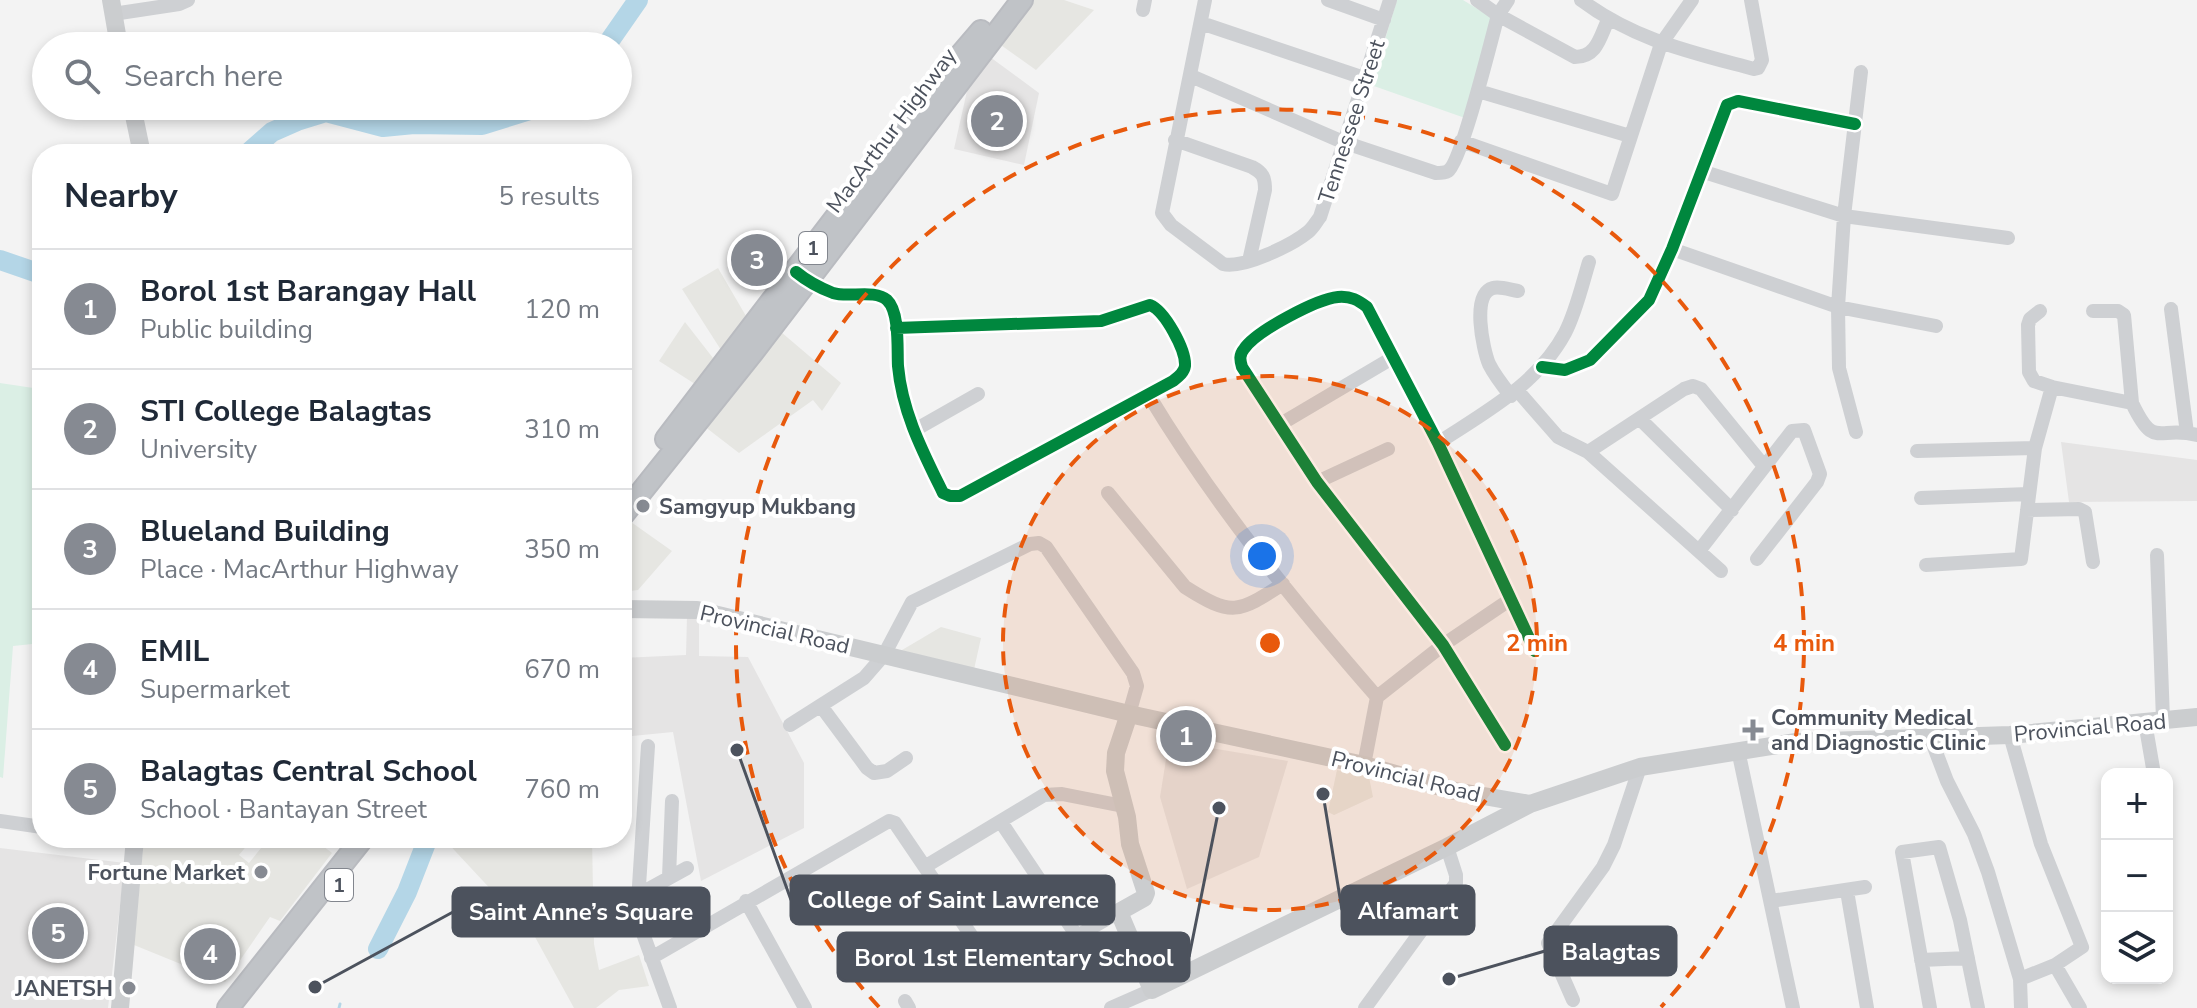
<!DOCTYPE html>
<html lang="en">
<head>
<meta charset="utf-8">
<style>
  :root { --surface:#fff; --page:#f6f6f7; --text:#1f2937; --muted:#747a83; --line:#e0e1e3; --accent:#868a92 }
  body { margin:0; font-family:"Nunito Sans",sans-serif; background:var(--page); color:var(--text) }
  .controls { position:absolute; right:24px; bottom:24px; display:grid; overflow:hidden; border-radius:16px; box-shadow:0 4px 12px #0003 }
  .controls button { width:72px; height:72px; display:grid; place-items:center; padding:0; border:0; border-bottom:2px solid var(--line); background:var(--surface); color:var(--text); font:40px sans-serif }
  .you { position:absolute; left:1262px; top:556px; width:28px; height:28px; margin:-20px; border:6px solid #fff; border-radius:50%; background:#1a73e8; box-shadow:0 0 0 12px #1a73e833 }
  .badge { display:grid; place-items:center; width:52px; height:52px; border-radius:50%; background:var(--accent); color:#fff; font-size:26px; font-weight:700 }
  .pin { position:absolute; translate:-50% -50%; border:4px solid #fff; box-shadow:0 2px 8px #0006 }
  .list { margin:0; padding:0; list-style:none }
  h2 { display:flex; justify-content:space-between; align-items:center; height:104px; margin:0; padding:0 32px; font-size:34px }
  h2 small { font-size:26px; font-weight:400; color:var(--muted) }
  .list li { display:grid; grid-template-columns:52px 1fr auto; gap:24px; align-items:center; box-sizing:border-box; height:120px; padding:0 32px; border-top:2px solid var(--line) }
  .list b { display:block; font-size:30px; white-space:nowrap }
  .list p { margin:0; font-size:26px; white-space:nowrap; color:var(--muted) }
  .list em { font-size:26px; font-style:normal; color:var(--muted) }
  .icon { flex:none; width:44px; height:44px; fill:none; stroke:currentColor; stroke-width:2; stroke-linecap:round; stroke-linejoin:round }
  .map { position:relative; flex:none; width:2197px; height:1008px; overflow:hidden }
  .search { position:absolute; background:var(--surface); box-shadow:0 4px 12px #0003; left:32px; top:32px; width:600px; height:88px; display:flex; align-items:center; gap:20px; box-sizing:border-box; padding:0 28px; border-radius:44px; color:var(--muted); font-size:30px }
  .panel { position:absolute; background:var(--surface); box-shadow:0 4px 12px #0003; left:32px; top:144px; width:600px; height:704px; border-radius:32px }
  .map>svg:first-child { display:block }
  .commercial { fill:#e6e6e2 }
  .education { fill:#e5e4e4 }
  .green { fill:#dbefe5 }
  .lines { fill:none; stroke-linecap:round; stroke-linejoin:round }
  .stream { stroke:#b4d6e7; stroke-width:3 }
  .river { stroke:#b4d6e7; stroke-width:20 }
  .highway-casing { stroke:#b9bbc0; stroke-width:24 }
  .minor { stroke:#ced0d3; stroke-width:14 }
  .major { stroke:#cbcdcf; stroke-width:18 }
  .highway { stroke:#c0c3c7; stroke-width:20 }
  .cycleway-casing { stroke:#fff; stroke-width:17 }
  .cycleway { stroke:#00873e; stroke-width:12 }
  .ring { fill:none; stroke:#e8590c; stroke-width:4; stroke-dasharray:14 10 }
  .poi-dot { fill:#868a92; stroke:#fff; stroke-width:3 }
  .labels { text-anchor:middle; stroke-width:8; stroke-linejoin:round; paint-order:stroke }
  .shield { fill:#fff; stroke:#82868e; stroke-width:2 }
  .shield-label { font-size:20px; font-weight:bold; fill:#4c525d }
  .street-label { font-size:22px; fill:#4c525d; stroke:#fff }
  .poi-label { font-size:22px; font-weight:bold; fill:#4c525d; stroke:#fff; text-anchor:start }
  .centre { fill:#e8590c; stroke:#fff; stroke-width:4 }
  .ring-label { font-size:24px; text-anchor:middle; font-weight:bold; fill:#e8590c; stroke:#fff; stroke-width:8; stroke-linejoin:round; paint-order:stroke }
  .leader { fill:none; stroke:#4c525d; stroke-width:3 }
  .callout-dot { fill:#4c525d; stroke:#fff; stroke-width:3 }
  .callout { fill:#4c525d; stroke:#4c525d; stroke-width:3 }
  .callout-label { font-size:24px; text-anchor:middle; font-weight:bold; fill:#fff }
</style>
</head>
<body>
<div class="map">
<svg width="2197" height="1008" viewBox="0 0 2197 1008">
  <rect width="100%" height="100%" fill="#f3f3f3"/>
  <path class="commercial" d="M1033,0H1064L1094,10L1036,70L998,43Z
    M718,268L746,316L721,350L682,289Z
    M685,322L713,358L695,384L659,361Z
    M781,332L841,383L822,411L813,400L739,453L704,426Z
    M631,522L672,551L638,590L622,592V534Z
    M941,627L981,638L973,674L897,653Z
    M1337,770L1369,777L1373,797L1334,815L1328,812Z
    M144,838H243L249,843L239,855L249,863L269,838H313L332,853L280,921L270,917L225,982L134,945Z
    M443,838H592L594,944L599,970L639,955L649,986L619,990L596,1008H574L535,937Z"/>
  <path class="education" d="M990,57L1039,93L1024,165L954,149L969,82Z
    M2061,442L2197,460V501L2069,502Z
    M687,616L699,617V656L748,657L804,763V828L701,881L673,732L622,737V658L686,655Z
    M1169,741L1288,761L1259,857L1187,889L1160,797Z
    M0,848L125,863L108,1008H0Z"/>
  <path class="green" d="M1397,0H1463L1494,19L1465,118L1371,85Z
    M42,380V643L13,646L3,778L0,777V383L40,389Z"/>
  <g class="lines">
    <path class="stream" d="M339,1008L340,1004"/>
    <path class="river" d="M606,46L638,0
      M247,154L272,132L297,121L326,112L383,127L414,124L482,125L530,110L535,106
      M0,260L35,272L42,271
      M378,949L407,892L428,838"/>
    <g class="highway-casing">
      <path id="highway" d="M666,439L957,59L981,31
        M622,516L753,352L1022,0
        M228,1008L363,838"/>
    </g>
    <path class="minor" d="M1205,0L1162,213L1171,225L1223,264C1243,269 1292,245 1308,232C1313,228 1316,222 1320,217L1390,0
      M1328,0L1384,20
      M1477,0L1498,15L1575,57C1597,57 1600,37 1608,20
      M1581,0C1634,40 1691,52 1754,69L1758,68L1762,60L1751,0
      M1143,10L1145,0
      M113,14L179,4L188,0
      M1201,23L1364,78
      M1191,76L1343,142L1436,173C1440,173 1445,173 1448,171C1461,163 1492,37 1498,15L1508,0
      M1478,91L1630,136
      M1175,140L1252,167C1263,173 1265,177 1265,190L1249,261
      M1461,141L1612,194L1661,44L1692,0
      M1701,171L1844,216L2008,238
      M1672,249L1838,307L1936,326
      M802,277C812,284 828,293 841,295C854,296 878,290 888,301C903,318 896,353 899,373C906,417 924,453 943,493L950,496H960L1173,381C1178,377 1184,373 1185,366C1186,350 1165,311 1150,305L1101,321L896,328
      M2171,309L2187,433
      M2040,311L2030,319L2028,325L2029,372L2034,381L2052,387L2132,403C2155,451 2157,425 2197,435
      M2093,311H2118L2124,315L2132,403
      M1542,367L1565,370L1590,360L1649,300L1672,249L1727,105L1738,101L1855,124
      M1517,390L1558,437L1588,452L1684,389L1693,386L1701,389L1763,465
      M1148,394C1213,502 1294,602 1377,697
      M1511,396C1503,386 1495,376 1489,364C1483,349 1471,294 1493,288C1500,286 1511,290 1518,291
      M1640,419L1732,510
      M1279,425L1394,357
      M913,431L978,394
      M1856,432L1839,368L1838,307L1844,216L1861,72
      M1438,443C1485,412 1537,385 1565,333C1576,312 1582,285 1589,262
      M1917,451L2035,448
      M1588,452L1721,571
      M1317,482L1388,449
      M1108,493L1185,587C1232,617 1238,613 1283,584
      M1921,498L2028,494
      M2027,510L2079,509L2085,512L2093,562
      M1699,551L1792,431L1804,430L1820,474L1817,482L1757,559
      M2157,555L2163,720
      M1926,565L2021,559L2035,448L2052,387
      M821,706L867,768L874,773L887,771L906,758
      M2145,722L2154,774
      M790,725L864,678L884,655L912,602L1030,544L1039,543L1046,547L1133,673L1137,686L1129,714
      M2010,735L2041,844L2082,947L2055,965L2020,979
      M1931,739L1947,781L1974,834L1988,872L2020,979L2021,1008
      M1505,745L1443,645L1317,482L1242,367C1240,360 1239,355 1244,349C1256,331 1317,299 1338,297C1351,296 1358,300 1367,307L1438,443L1535,651
      M648,746L637,917L670,1008
      M1738,750L1793,1008
      M1364,765L1377,697L1443,645L1511,599
      M0,821L42,827
      M1001,822L1077,936
      M926,866L1044,795L1062,794L1123,806
      M669,877L672,801
      M1847,891L1867,1008
      M638,895L687,868
      M746,901L805,1008
      M1771,901L1865,887
      M651,958L889,821L895,823L994,969
      M1025,959L1077,936L1119,912
      M1921,960L1968,958
      M2055,965L2080,1008
      M1573,1000L1548,943L1603,867L1614,845L1640,767
      M905,1001L909,1008
      M1111,1008L1152,990
      M1365,1008L1456,883V875L1447,847
      M1930,1008L1902,852L1939,847L1960,920L1978,1008"/>
    <path class="major" d="M111,0L119,46
      M132,106L142,154
      M622,609L697,610L1129,714L1364,765L1455,791L1530,804L1640,767L1796,742L2010,735L2197,717
      M1129,714L1116,753L1115,771L1127,817L1130,844L1146,893L1144,898L1119,912L1152,990L1447,847L1530,804
      M120,1008L135,838"/>
    <use href="#highway" class="highway"/>
    <g class="cycleway-casing">
      <path id="cycleway" d="M796,272C807,281 820,288 833,293C848,298 875,289 887,300C900,312 897,350 898,366C902,412 923,452 943,493L950,496H960L1173,381C1178,377 1184,373 1185,366C1186,350 1165,311 1150,305L1101,321L896,328
        M1542,367L1565,370L1590,360L1649,300L1672,249L1727,105L1738,101L1855,124
        M1505,745L1443,645L1317,482L1242,367C1240,360 1239,355 1244,349C1256,331 1317,299 1338,297C1351,296 1358,300 1367,307L1438,443L1535,651"/>
    </g>
    <use href="#cycleway" class="cycleway"/>
  </g>
  <circle cx="1270" cy="643" r="267" fill="#e8590c" fill-opacity=".12"/>
  <g class="ring">
    <circle cx="1270" cy="643" r="267"/>
    <path d="M879 1007A534 534 0 1 1 1661 1007"/>
  </g>
  <g class="poi-dot">
    <circle cx="643" cy="506" r="8"/>
    <path d="M1749 718h8v8h8v8h-8v8h-8v-8h-8v-8h8z"/>
    <circle cx="261" cy="872" r="8"/>
    <circle cx="129" cy="988" r="8"/>
  </g>
  <g class="labels">
    <g class="shield">
      <rect x="799" y="232" width="28" height="32" rx="6"/>
      <rect x="325" y="869" width="28" height="32" rx="6"/>
    </g>
    <g class="shield-label">
      <text x="813" y="255">1</text>
      <text x="339" y="892">1</text>
    </g>
    <g class="street-label">
      <text transform="translate(1351 121) rotate(-72)" y="8">Tennessee Street</text>
      <text transform="translate(891 130) rotate(-53)" y="8">MacArthur Highway</text>
      <text transform="translate(775 629) rotate(13)" y="8">Provincial Road</text>
      <text transform="translate(2090 727) rotate(-5)" y="8">Provincial Road</text>
      <text transform="translate(1406 776) rotate(14)" y="8">Provincial Road</text>
    </g>
    <g class="poi-label">
      <text x="659" y="514">Samgyup Mukbang</text>
      <text x="1771" y="725">Community Medical<tspan x="1771" dy="25">and Diagnostic Clinic</tspan></text>
      <text x="245" y="880" text-anchor="end">Fortune Market</text>
      <text x="113" y="996" text-anchor="end">JANETSH</text>
    </g>
  </g>
  <circle cx="1270" cy="643" r="12" class="centre"/>
  <g class="ring-label">
    <text x="1537" y="651">2 min</text>
    <text x="1804" y="651">4 min</text>
  </g>
  <path class="leader" d="M737 750L791 900M1323 794L1342 910M315 987L453 912M1449 979L1545 951M1219 808L1189 957"/>
  <g class="callout-dot">
    <circle cx="737" cy="750" r="8"/>
    <circle cx="1323" cy="794" r="8"/>
    <circle cx="315" cy="987" r="8"/>
    <circle cx="1449" cy="979" r="8"/>
    <circle cx="1219" cy="808" r="8"/>
  </g>
  <g class="callout">
    <rect x="791" y="876" width="323" height="48" rx="8"/>
    <rect x="1342" y="886" width="132" height="48" rx="8"/>
    <rect x="453" y="888" width="256" height="48" rx="8"/>
    <rect x="1545" y="927" width="131" height="48" rx="8"/>
    <rect x="838" y="933" width="351" height="48" rx="8"/>
  </g>
  <g class="callout-label">
    <text x="953" y="908">College of Saint Lawrence</text>
    <text x="1408" y="919">Alfamart</text>
    <text x="581" y="920">Saint Anne’s Square</text>
    <text x="1611" y="960">Balagtas</text>
    <text x="1014" y="966">Borol 1st Elementary School</text>
  </g>
</svg>
<div class="controls">
<button>+</button>
<button>−</button>
<button><svg class="icon" aria-label="layers" viewBox="0 0 24 24"><path d="M12 4l9 5-9 5-9-5zM3 14l9 5 9-5"/></svg></button>
</div>
<div class="you"></div>
<div class="pin badge" style="left:1186px;top:736px">1</div>
<div class="pin badge" style="left:997px;top:121px">2</div>
<div class="pin badge" style="left:757px;top:260px">3</div>
<div class="pin badge" style="left:210px;top:954px">4</div>
<div class="pin badge" style="left:58px;top:933px">5</div>
<div class="search"><svg class="icon" aria-label="search" viewBox="0 0 24 24"><circle cx="10" cy="10" r="6"/><path d="M15 15l6 6"/></svg>Search here</div>
<section class="panel">
<h2>Nearby<small>5 results</small></h2>
<ul class="list">
<li><span class="badge">1</span><div><b>Borol 1st Barangay Hall</b><p>Public building</p></div><em>120 m</em></li>
<li><span class="badge">2</span><div><b>STI College Balagtas</b><p>University</p></div><em>310 m</em></li>
<li><span class="badge">3</span><div><b>Blueland Building</b><p>Place · MacArthur Highway</p></div><em>350 m</em></li>
<li><span class="badge">4</span><div><b>EMIL</b><p>Supermarket</p></div><em>670 m</em></li>
<li><span class="badge">5</span><div><b>Balagtas Central School</b><p>School · Bantayan Street</p></div><em>760 m</em></li>
</ul>
</section>
</div>
</body>
</html>
